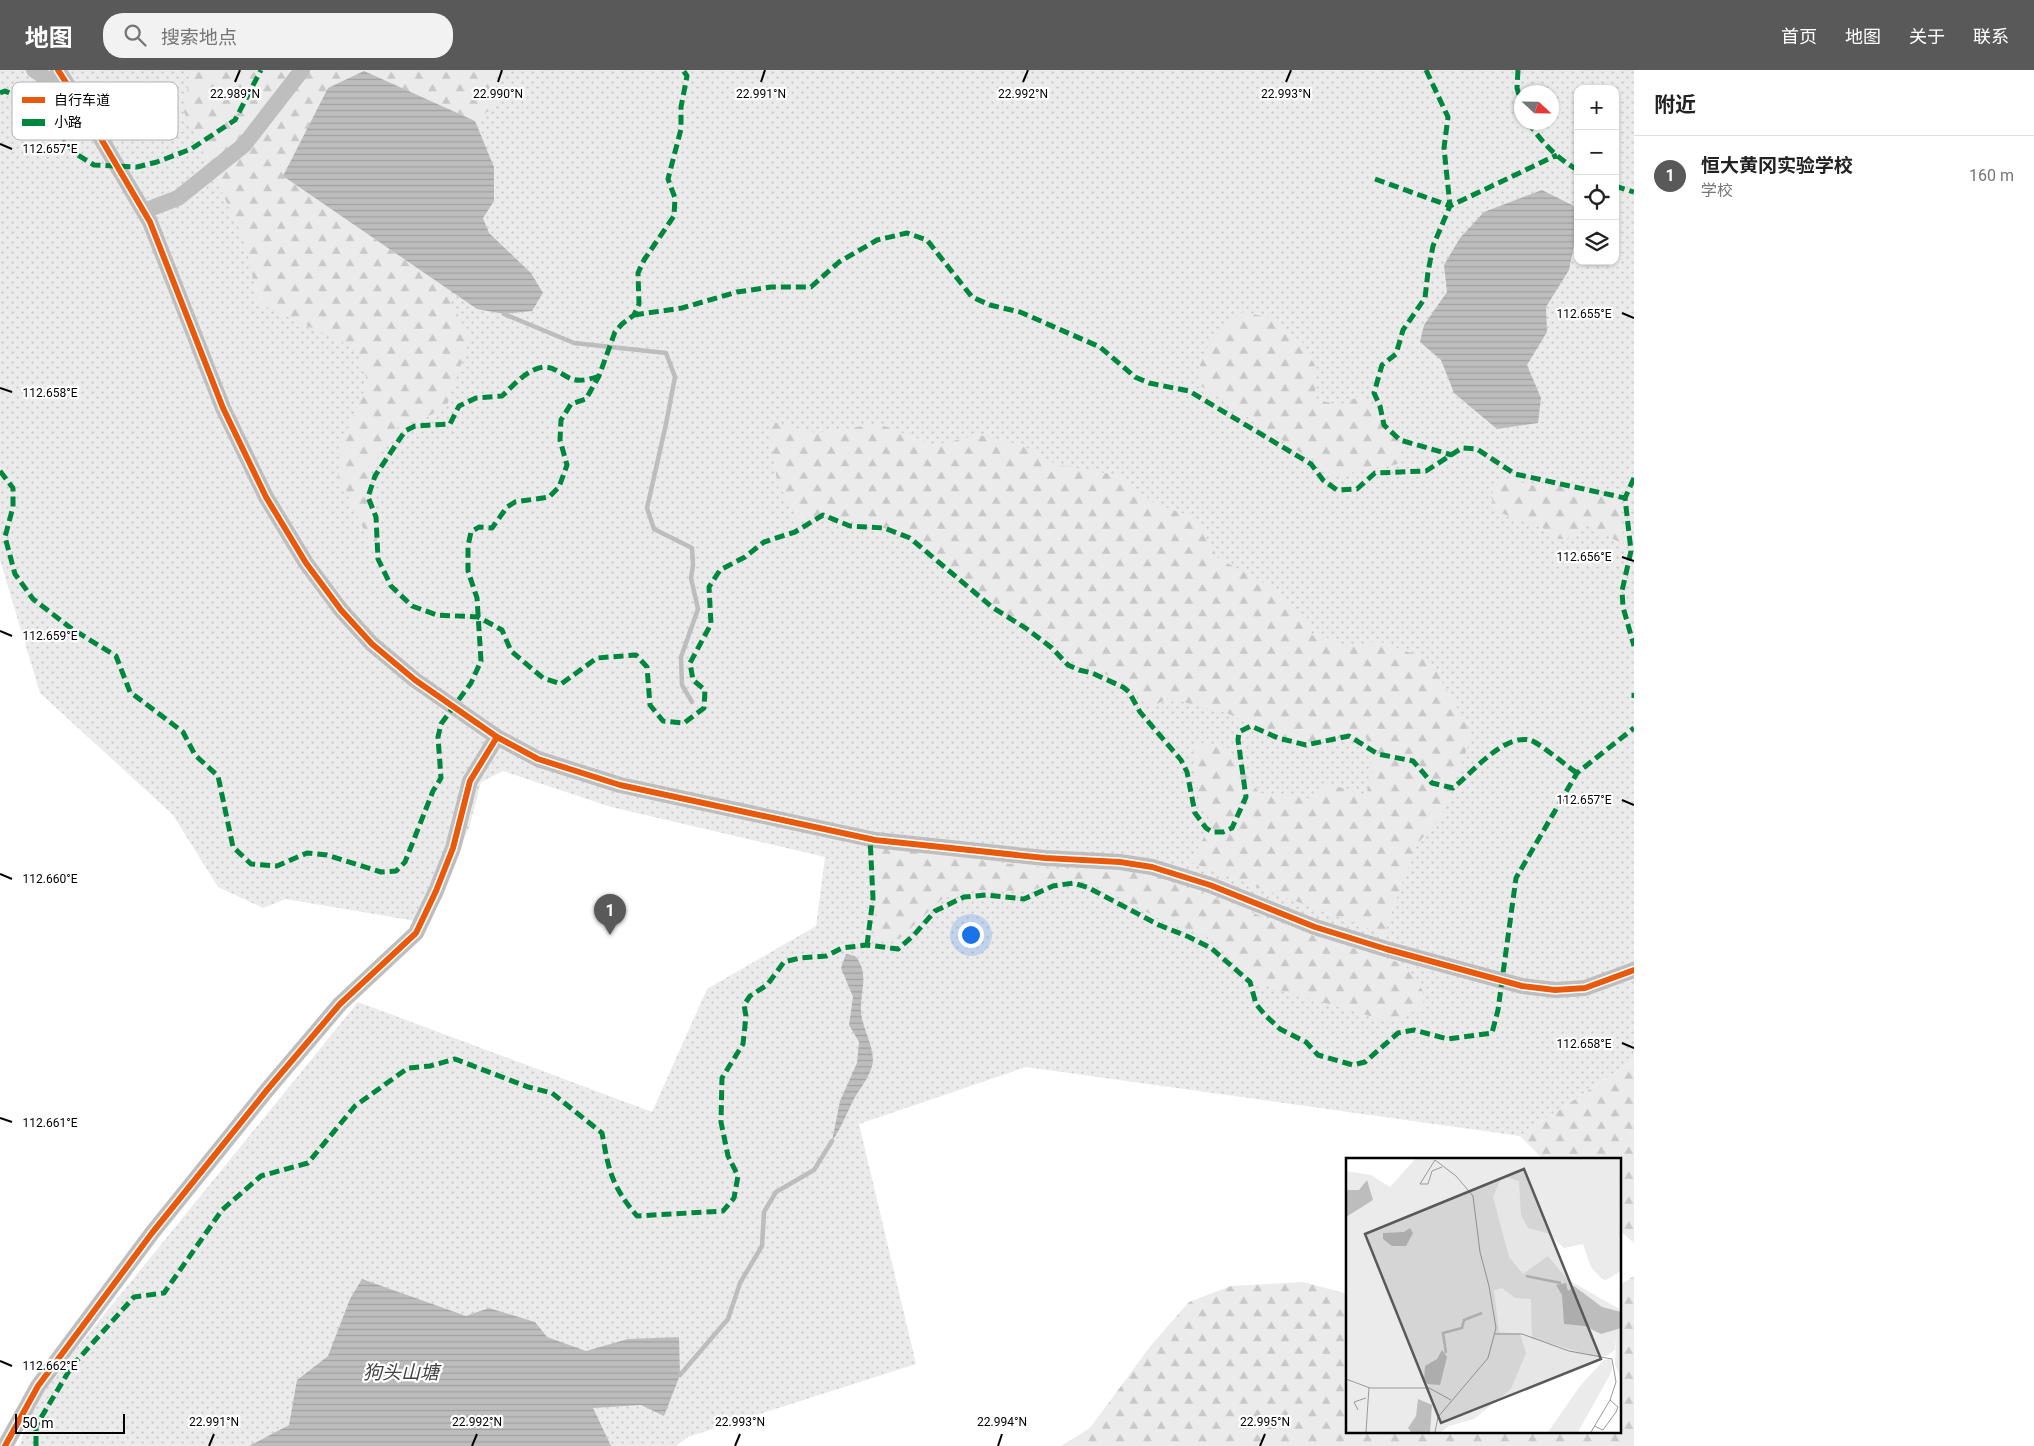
<!DOCTYPE html>
<html lang="zh">
<head>
<meta charset="utf-8">
<style>
  :root { --surface:#fff; --page:#f2f2f2; --text:#222; --muted:#767676; --line:#e0e0e0; --accent:#595959 }
  body { margin:0; font-family:Roboto,"Noto Sans SC",sans-serif; background:var(--page); color:var(--text) }
  .controls { position:absolute; right:15px; top:15px; display:grid; overflow:hidden; border-radius:10px; box-shadow:0 1px 4px #0004 }
  .controls button { width:45px; height:45px; display:grid; place-items:center; padding:0; border:0; border-bottom:1px solid var(--line); background:var(--surface); color:var(--text); font:25px sans-serif }
  .compass { position:absolute; left:1514px; top:15px; width:45px; height:45px; border-radius:50%; background:var(--surface); box-shadow:0 1px 4px #0004; rotate:112deg }
  .scale { position:absolute; left:15px; bottom:12px; width:110px; box-sizing:border-box; padding-left:5px; border:2px solid #000; border-top:0; font-size:14px; line-height:18px; white-space:nowrap; color:#000; -webkit-text-stroke:4px #fff; paint-order:stroke }
  .you { position:absolute; left:970px; top:864px; width:18px; height:18px; margin:-12px; border:4px solid #fff; border-radius:50%; background:#1a73e8; box-shadow:0 0 0 8px #1a73e833 }
  .badge { display:grid; place-items:center; width:32px; height:32px; border-radius:50%; background:var(--accent); color:#fff; font-size:16px; font-weight:700 }
  .pin { position:absolute; translate:-50% -41px; filter:drop-shadow(0 1px 2px #0008) }
  .pin::after { content:''; position:absolute; top:26px; width:18px; height:15px; background:inherit; clip-path:polygon(0 0,100% 0,50% 100%) }
  .list { margin:0; padding:0; list-style:none }
  h2 { display:flex; justify-content:space-between; align-items:center; height:65px; margin:0; padding:0 20px; font-size:21px }
  h2 small { font-size:16px; font-weight:400; color:var(--muted) }
  .list li { display:grid; grid-template-columns:32px 1fr auto; gap:15px; align-items:center; box-sizing:border-box; height:80px; padding:0 20px; border-top:1px solid var(--line) }
  .list b { display:block; font-size:19px; white-space:nowrap }
  .list p { margin:0; font-size:16px; white-space:nowrap; color:var(--muted) }
  .list em { font-size:16px; font-style:normal; color:var(--muted) }
  .icon { flex:none; width:28px; height:28px; fill:none; stroke:currentColor; stroke-width:2; stroke-linecap:round; stroke-linejoin:round }
  .map { position:relative; flex:none; width:1634px; height:1376px; overflow:hidden }
  header { display:flex; align-items:center; gap:30px; box-sizing:border-box; height:70px; padding:0 25px; background:var(--accent); color:#fff }
  header strong { font-size:24px }
  nav { display:flex; gap:28px; margin-inline-start:auto; font-size:18px }
  .search { width:350px; height:45px; background:var(--page); display:flex; align-items:center; gap:12px; box-sizing:border-box; padding:0 18px; border-radius:20px; color:var(--muted); font-size:19px }
  main { display:flex }
  aside { flex:1; background:var(--surface) }
  .map>svg:first-child { display:block }
  .grass { fill:url(#grass-dots); fill-rule:evenodd }
  .forest { fill:url(#forest-firs) }
  .water { fill:url(#water-rules) }
  .lines { fill:none; stroke-linecap:round; stroke-linejoin:round }
  .stream { stroke:#bdbdbd; stroke-width:4.5 }
  .minor { stroke:#bebebe; stroke-width:16 }
  .quiet { stroke:#00873e; stroke-width:5; stroke-dasharray:10 5; stroke-linecap:butt }
  .cycleway-casing { stroke:#fff; stroke-width:9 }
  .cycleway { stroke:#e8590c; stroke-width:6 }
  .ticks { fill:none; stroke:#000; stroke-width:2 }
  .labels { text-anchor:middle; stroke-width:4.5; stroke-linejoin:round; paint-order:stroke }
  .water-label { font-size:19px; font-style:italic; fill:#424242; stroke:#fff }
  .inset-river { fill:none; stroke:#bdbdbd; stroke-width:2.5 }
  .inset-road { fill:none; stroke:#999; stroke-width:1 }
  .view { fill:#595959; fill-opacity:0.15; stroke:#595959; stroke-width:2.5 }
  .inset-edge { fill:none; stroke:#000; stroke-width:2.5 }
  .key { fill:#fff; stroke:#b2b2b2; stroke-width:1 }
  .key-label { font-size:14px; fill:#000 }
  .ticks-label { font-size:12px; text-anchor:middle; fill:#000; stroke:#fff; stroke-width:4.5; stroke-linejoin:round; paint-order:stroke }
</style>
</head>
<body>
<header>
<strong>地图</strong>
<div class="search"><svg class="icon" aria-label="search" viewBox="0 0 24 24"><circle cx="10" cy="10" r="6"/><path d="M15 15l6 6"/></svg>搜索地点</div>
<nav><a>首页</a><a>地图</a><a>关于</a><a>联系</a></nav>
</header>
<main>
<div class="map">
<svg width="1634" height="1376" viewBox="0 0 1634 1376">
  <defs>
    <pattern id="grass-dots" width="8" height="8" patternUnits="userSpaceOnUse" patternTransform="scale(1.25)"><rect width="8" height="8" fill="#ebebeb"/><path d="M2 2h.1M6 6h.1" fill="none" stroke="#c8c8c8" stroke-width="1.8" stroke-linecap="round"/></pattern>
    <pattern id="forest-firs" width="22" height="20" patternUnits="userSpaceOnUse" patternTransform="scale(1.25)"><rect width="22" height="20" fill="#ebebeb"/><path d="M5 1l3.5 6h-7zM16 11l3.5 6h-7z" fill="#c8c8c8"/></pattern>
    <pattern id="water-rules" width="6" height="5" patternUnits="userSpaceOnUse" patternTransform="scale(1.25)"><rect width="6" height="5" fill="#bdbdbd"/><path d="M0 2.5h6" fill="none" stroke="#a1a1a1"/></pattern>
  </defs>
  <rect width="100%" height="100%" fill="#fff"/>
  <path class="grass" d="M0,0H1634V990L1520,1066L1026,997L859,1054L916,1294L688,1367L676,1376H19L38,1326L358,932L652,1042L707,919L816,856L825,787L611,737L503,701L481,712L469,758L427,853L286,829L263,838L218,817L173,745L40,623L0,490ZM1578,19H1615V191H1578ZM1522,22H1552V52H1522Z"/>
  <path class="forest" d="M191,0H494V37L475,51L364,1L328,18L283,106L442,215L470,268L447,335L422,350L400,354L369,401L368,427L376,447L378,489L338,405L342,371L368,313L357,279L258,233L245,171L184,42Z
    M1243,242L1271,248L1303,273L1316,298L1315,329L1339,335L1358,327L1376,338L1384,355L1400,370L1398,394L1336,406L1201,316L1200,295L1212,267Z
    M769,351L816,363L878,354L935,375L979,365L1021,375L1057,395L1117,405L1154,433L1195,448L1218,488L1266,514L1306,547C1311,553 1309,560 1313,566H1323L1349,577L1378,571L1430,590L1472,665L1442,746L1416,775L1384,864L1190,792L1212,753L1200,731L1193,689L1197,672L1228,678L1259,723L1314,729L1324,712L1366,726L1373,699L1366,667L1349,666L1306,675L1278,668L1227,643L1167,628L1153,637L1133,617L1077,591L1052,565L1027,559L992,537L910,468L884,458L823,445L798,450L777,411Z
    M1507,409L1535,416L1555,415L1611,428L1621,435L1623,474L1586,455L1566,469H1554L1542,457L1498,442L1491,427L1496,414Z
    M877,776L1056,800L1104,798L1145,802L1311,865L1404,894L1423,921V937L1391,952L1262,915L1206,866L1160,849L1088,811L1060,810L1030,821L972,820L942,829L899,869H875Z
    M1634,990V1173L1620,1161V1090H1544L1520,1066Z
    M1634,1206V1376H1061L1090,1358L1152,1274L1189,1232L1231,1216L1303,1212L1348,1224V1362H1620V1215Z"/>
  <path class="water" d="M364,1L475,51L494,97V131L483,148L489,163L531,203L543,223L532,241L504,244L477,239L283,106L328,18Z
    M1542,120L1578,138V155L1569,200L1546,237L1547,262L1527,295L1541,328L1538,353L1497,359L1454,323L1441,290L1420,272L1424,255L1447,222L1444,195L1460,168L1484,142Z
    M846,884L855,886C870,903 860,921 861,941C862,958 872,971 873,989C873,1002 862,1016 855,1027C847,1042 842,1057 832,1071L840,1031L857,993L859,972L849,955L853,927L841,898Z
    M362,1209L466,1246L489,1238L535,1252L547,1267L586,1281L628,1269L679,1267L680,1305L664,1346L641,1335L593,1338L611,1376H249L289,1355L297,1310L328,1286L350,1229Z"/>
  <g class="lines">
    <path class="stream" d="M504,244L574,273L666,283L675,307L666,354L647,438L654,459L692,478L693,495L691,508L698,539L681,587L682,615L692,632
      M680,1305L728,1249L740,1213L762,1176L764,1142L776,1122L814,1100L832,1071"/>
    <path class="minor" d="M34,0L70,25
      M58,0L90,50L150,152L223,338L266,427L306,493L341,540L372,574L415,610L497,667L538,689L620,715L875,770L1045,788L1120,792L1152,797L1210,815L1315,857L1386,879L1522,916L1555,920L1585,918L1634,900
      M144,141L178,128L244,75L302,0
      M5,1376L38,1316L152,1163L267,1020L340,934L416,863L436,821L453,778L470,711L497,667"/>
    <path class="quiet" d="M1426,0L1448,47L1444,78L1450,136L1557,85
      M1518,0L1517,18L1522,35
      M0,23L5,21L25,30L56,56L73,82L94,95L137,97L157,92L191,79L235,50L261,0
      M1528,52C1541,71 1557,89 1578,100
      M1375,109L1450,136L1433,176L1428,202L1425,228L1403,260L1396,284L1382,295L1374,323L1380,336L1384,355L1400,370L1452,385
      M1615,116L1634,122
      M634,245L682,238L737,222L771,217H811L839,192L877,170L907,163L927,170L972,227L990,235L1020,242L1100,277L1135,307L1149,313L1189,321L1311,394L1323,410L1337,420L1357,419L1375,403L1426,401L1462,378L1477,379L1515,404L1625,428
      M599,306C591,309 580,312 572,309C563,306 554,296 543,297C526,300 514,315 502,326L476,328L459,336L450,354L415,356L405,361L375,406L368,427L376,447L378,489L391,516L412,536L437,545L478,547L502,560L511,581L543,608L561,614L597,588L636,585L647,597L650,635L663,651L684,653L704,638L705,620L693,610L690,593L711,554L709,517L720,500L745,487L764,472L795,462L823,445L850,456L884,458L910,468L992,537L1027,559L1052,578L1068,595L1079,600L1092,603L1123,617L1129,622L1140,642L1181,690L1187,702L1195,743L1206,758L1212,762H1223L1232,758L1246,727L1238,670L1239,662L1251,656L1278,668L1306,675L1349,666L1378,684L1413,691L1432,713L1453,718C1472,703 1503,664 1530,670C1538,672 1568,697 1577,703
      M0,401L13,418V437L5,467L15,504L33,529L72,559L116,586L130,622L183,662L195,685L218,706L233,777L251,794L277,796L307,783L327,785L381,802L396,801L405,792L433,721L441,708L438,667L441,654L471,613L481,591L477,528L468,501V476L471,462L479,457L492,458L507,437L515,432L549,427L559,417L567,395L560,370L561,350L571,334L586,329L599,306L615,262L622,254L634,245L639,234L638,203L644,190L674,146L675,128L668,109L681,59V37L687,6L683,0
      M1634,408L1625,428L1631,481L1622,521L1623,537L1634,576
      M1634,623V628
      M867,875L873,828L870,768
      M36,1376V1356L72,1296L134,1227L164,1223L222,1140L261,1106L308,1093L355,1036L408,998L430,996L455,989L528,1017L552,1023L602,1063C609,1101 611,1115 637,1146L723,1141L734,1128L738,1106L728,1086L721,1052L722,1008L743,974L746,946L744,935L750,926L767,915L784,892L800,888L826,886L842,878L867,875L898,879L914,865L935,841L964,827L986,825L1024,829L1053,816L1074,813L1089,818L1159,855L1189,867L1211,878L1250,912L1256,934L1265,945L1280,959L1306,972L1318,985L1353,995L1365,992L1398,963L1414,960L1448,969L1492,963L1498,940L1516,808L1577,703L1634,658"/>
    <g class="cycleway-casing">
      <path id="cycleway" d="M58,0L90,50L150,152L223,338L266,427L306,493L341,540L372,574L415,610L497,667L538,689L620,715L875,770L1045,788L1120,792L1152,797L1210,815L1315,857L1386,879L1522,916L1555,920L1585,918L1634,900
        M5,1376L38,1316L152,1163L267,1020L340,934L416,863L436,821L453,778L470,711L497,667"/>
    </g>
    <use href="#cycleway" class="cycleway"/>
  </g>
  <path class="ticks" d="M235,12L240,0M498,12L502,0M761,12L765,0M1023,12L1028,0M1286,12L1291,0M0,74L12,79M1622,243L1634,248M0,318L12,322M1622,487L1634,491M0,561L12,566M1622,730L1634,735M0,804L12,809M1622,973L1634,978M0,1048L12,1052M0,1291L12,1296M209,1376L214,1364M472,1376L477,1364M735,1376L740,1364M998,1376L1002,1364M1260,1376L1265,1364"/>
  <g class="labels">
    <g class="water-label">
      <text x="401" y="1309">狗头山塘</text>
    </g>
  </g>
  <g transform="translate(1346 1088)">
    <rect width="275" height="275" fill="#fff"/>
    <path d="M69,1H92L147,39L163,99L177,116L202,98L221,121L275,152V173L270,181L269,192L260,198H247L186,180L185,141L169,140L156,130L148,132L153,174L174,176L180,195L165,231L128,261L103,268L95,274H0V13L25,17L44,29ZM263,201L267,204L265,215L232,274H202L234,228L258,202Z" fill="#ebebeb"/>
    <path d="M92,1H275V113L260,122L256,121L245,109L237,86L218,90L201,75L182,70L175,57L173,23L156,18L147,39ZM137,56L142,76L138,101L145,114L155,123L144,127L134,95L133,60ZM103,63L130,64L131,90L117,95L118,79L115,73L109,76L115,102L107,138L110,151L100,159L90,117L99,86L97,72ZM73,85L80,91L73,112L65,110L64,106L72,97L69,92ZM15,114L27,120L29,146L40,171L18,172L15,168L20,152L12,137ZM275,173V220L269,207L270,181ZM113,197L124,203L134,198L126,207L111,210L110,224L91,242L76,245L72,241L74,235L69,234L55,239V253L60,274H44L48,257L45,253L34,263L31,274H30L32,226L53,223L51,236L55,235L58,225L55,215L76,206L78,223L94,227L99,204L104,198Z" fill="#ebebeb"/>
    <path d="M21,22L27,42L0,59V32H13ZM64,70L67,75L60,88H46L37,81V75L58,74ZM220,125L222,133L228,128L256,149L275,154V170L255,176L239,168L218,166L216,137L210,127ZM96,192L101,199L94,227L82,226L78,223L79,208L91,201ZM72,241L86,247L84,274H65L62,270L70,258Z" fill="#bdbdbd"/>
    <path class="inset-river" d="M180,118L215,125M100,195L97,175L116,170L118,162L136,155"/>
    <path class="inset-road" d="M149,176H176L223,193L266,201L270,224L264,242L245,274M0,221L24,230H83L105,242M12,252L8,244L20,240M248,268L257,272L270,254L272,249L264,242M20,274L23,229M89,274L92,259L142,200L150,170L143,128L134,94L127,38L110,18L89,2L74,26H82L86,13L96,9"/>
    <path class="view" d="M178,11L255,201L95,265L19,76Z"/>
    <rect width="275" height="275" class="inset-edge"/>
  </g>
  <rect x="12" y="12" width="166" height="58" rx="8" class="key"/>
  <rect x="22" y="27" width="23" height="6" fill="#e8590c"/>
  <rect x="22" y="49" width="23" height="7" fill="#00873e"/>
  <g class="key-label">
    <text x="54" y="35">自行车道</text>
    <text x="54" y="57">小路</text>
  </g>
  <g class="ticks-label">
    <text x="761" y="28">22.991°N</text>
    <text x="1023" y="28">22.992°N</text>
    <text x="1286" y="28">22.993°N</text>
    <text x="235" y="28">22.989°N</text>
    <text x="498" y="28">22.990°N</text>
    <text x="50" y="83">112.657°E</text>
    <text x="1584" y="248">112.655°E</text>
    <text x="50" y="327">112.658°E</text>
    <text x="1584" y="491">112.656°E</text>
    <text x="50" y="570">112.659°E</text>
    <text x="1584" y="734">112.657°E</text>
    <text x="50" y="813">112.660°E</text>
    <text x="1584" y="978">112.658°E</text>
    <text x="50" y="1057">112.661°E</text>
    <text x="50" y="1300">112.662°E</text>
    <text x="214" y="1356">22.991°N</text>
    <text x="477" y="1356">22.992°N</text>
    <text x="740" y="1356">22.993°N</text>
    <text x="1002" y="1356">22.994°N</text>
    <text x="1265" y="1356">22.995°N</text>
  </g>
</svg>
<div class="controls">
<button>+</button>
<button>−</button>
<button><svg class="icon" aria-label="locate" viewBox="0 0 24 24"><circle cx="12" cy="12" r="6"/><path d="M12 2v4M12 18v4M2 12h4M18 12h4"/></svg></button>
<button><svg class="icon" aria-label="layers" viewBox="0 0 24 24"><path d="M12 4l9 5-9 5-9-5zM3 14l9 5 9-5"/></svg></button>
</div>
<svg class="compass" viewBox="-18 -18 36 36"><path d="M0-13l5 13h-10z" fill="#e53935"/><path d="M0 13l5-13h-10z" fill="#767676"/></svg>
<div class="scale">50 m</div>
<div class="you"></div>
<div class="pin badge" style="left:610px;top:865px">1</div>
</div>
<aside>
<h2>附近<small></small></h2>
<ul class="list">
<li><span class="badge">1</span><div><b>恒大黄冈实验学校</b><p>学校</p></div><em>160 m</em></li>
</ul>
</aside>
</main>
</body>
</html>
